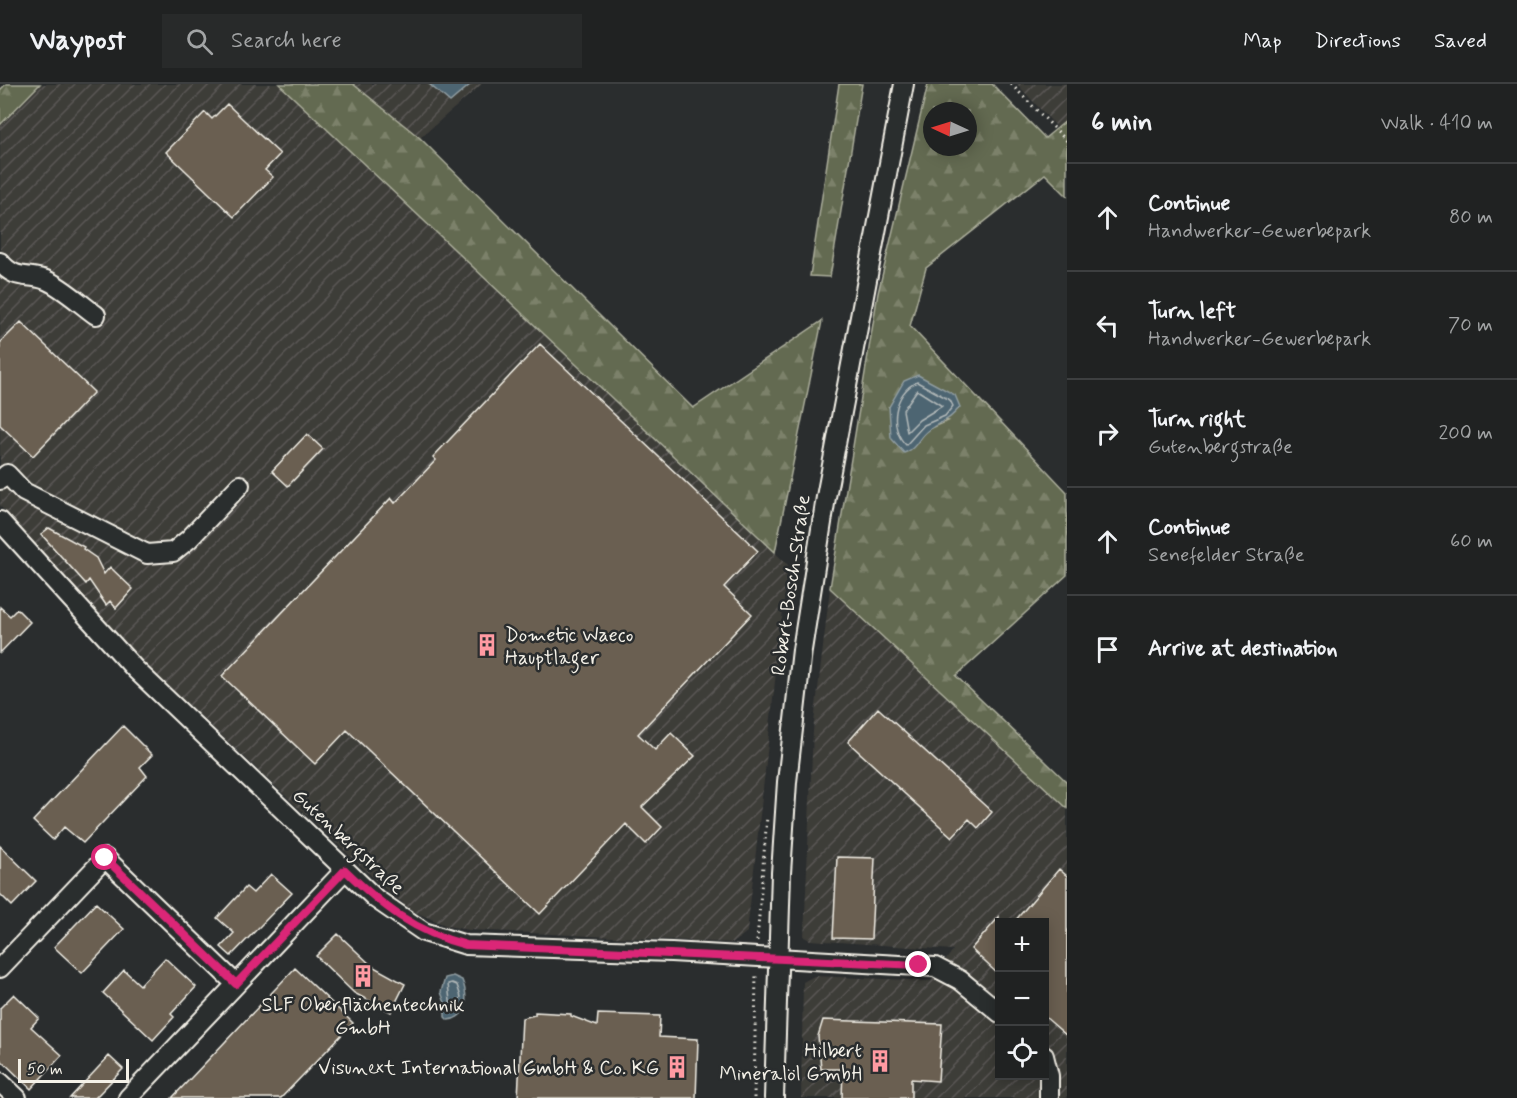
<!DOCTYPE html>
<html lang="en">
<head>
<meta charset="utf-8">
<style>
  :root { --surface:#202222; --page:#282a2a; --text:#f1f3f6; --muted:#a2a4a5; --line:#3d3f40 }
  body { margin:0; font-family:Mynerve,sans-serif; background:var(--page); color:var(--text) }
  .controls { position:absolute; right:18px; bottom:18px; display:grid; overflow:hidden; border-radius:0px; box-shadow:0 3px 15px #0003 }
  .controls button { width:54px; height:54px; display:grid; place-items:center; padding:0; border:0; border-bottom:2px solid var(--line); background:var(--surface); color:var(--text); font:30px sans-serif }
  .compass { position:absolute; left:923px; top:18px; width:54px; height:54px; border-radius:50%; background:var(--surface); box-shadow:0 3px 15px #0003; rotate:274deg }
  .scale { position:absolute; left:18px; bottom:15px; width:111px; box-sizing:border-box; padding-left:6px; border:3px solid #f4f1e8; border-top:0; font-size:16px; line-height:21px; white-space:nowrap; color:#f4f1e8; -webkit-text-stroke:4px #2a2d2e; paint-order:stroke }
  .stop { position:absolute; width:18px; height:18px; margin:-14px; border:4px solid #db2777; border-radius:50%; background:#fff }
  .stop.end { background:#db2777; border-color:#fff; box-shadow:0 2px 6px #0008 }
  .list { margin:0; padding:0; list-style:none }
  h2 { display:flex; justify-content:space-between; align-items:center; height:78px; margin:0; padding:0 24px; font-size:26px }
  h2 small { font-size:20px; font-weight:400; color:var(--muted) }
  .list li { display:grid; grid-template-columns:39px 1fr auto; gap:18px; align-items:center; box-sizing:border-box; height:108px; padding:0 24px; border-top:2px solid var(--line) }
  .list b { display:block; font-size:22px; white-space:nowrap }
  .list p { margin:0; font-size:20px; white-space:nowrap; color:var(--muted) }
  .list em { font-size:20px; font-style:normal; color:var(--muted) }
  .icon { flex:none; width:33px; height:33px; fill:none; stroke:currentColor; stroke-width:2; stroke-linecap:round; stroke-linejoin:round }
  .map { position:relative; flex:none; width:1067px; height:1014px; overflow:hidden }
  header { display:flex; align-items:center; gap:36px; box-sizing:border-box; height:84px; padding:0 30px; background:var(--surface); border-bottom:2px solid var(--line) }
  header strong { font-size:28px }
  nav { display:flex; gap:33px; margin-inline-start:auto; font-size:21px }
  .search { width:420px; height:54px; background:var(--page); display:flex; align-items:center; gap:15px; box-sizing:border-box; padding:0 21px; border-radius:0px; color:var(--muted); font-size:22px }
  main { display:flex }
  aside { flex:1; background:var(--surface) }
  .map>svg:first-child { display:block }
  .industrial { fill:url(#industrial-furrows); fill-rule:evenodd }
  .forest { fill:url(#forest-firs); stroke:#acae9c; stroke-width:1.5; fill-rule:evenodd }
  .water { fill:#4e6572; stroke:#909da1; stroke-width:1.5 }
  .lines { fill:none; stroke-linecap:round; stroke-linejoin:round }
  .shore { stroke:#b2b9b9; stroke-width:1.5 }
  .building { fill:#6a5f51; stroke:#f4f1e8; stroke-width:1.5 }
  .minor-casing { stroke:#f4f1e8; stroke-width:22 }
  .path { stroke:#f4f1e8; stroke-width:3; stroke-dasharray:1.5 4.5; stroke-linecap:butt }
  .minor { stroke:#2a2d2e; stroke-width:18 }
  .route { stroke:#db2777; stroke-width:8 }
  .labels { text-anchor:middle; stroke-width:5; stroke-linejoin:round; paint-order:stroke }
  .street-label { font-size:20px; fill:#f4f1e8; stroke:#2a2d2e }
  .poi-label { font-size:20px; fill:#f4f1e8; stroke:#2a2d2e; text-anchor:end }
</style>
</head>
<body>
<header>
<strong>Waypost</strong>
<div class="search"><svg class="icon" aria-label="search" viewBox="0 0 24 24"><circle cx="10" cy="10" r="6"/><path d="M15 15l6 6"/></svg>Search here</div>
<nav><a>Map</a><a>Directions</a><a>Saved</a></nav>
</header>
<main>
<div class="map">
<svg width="1067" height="1014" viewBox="0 0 1067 1014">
  <defs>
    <pattern id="industrial-furrows" width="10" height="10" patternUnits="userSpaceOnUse" patternTransform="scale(1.5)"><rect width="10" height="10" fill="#3d3c38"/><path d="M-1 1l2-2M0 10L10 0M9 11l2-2" fill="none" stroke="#5a5955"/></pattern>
    <pattern id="forest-firs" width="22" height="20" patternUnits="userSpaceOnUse" patternTransform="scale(1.5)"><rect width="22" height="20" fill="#646b51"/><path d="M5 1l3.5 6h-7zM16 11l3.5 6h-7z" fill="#7b816a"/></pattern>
  </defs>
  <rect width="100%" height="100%" fill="#2a2d2e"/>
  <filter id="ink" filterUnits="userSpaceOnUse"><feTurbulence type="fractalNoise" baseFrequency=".0167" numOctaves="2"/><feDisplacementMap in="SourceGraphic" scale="12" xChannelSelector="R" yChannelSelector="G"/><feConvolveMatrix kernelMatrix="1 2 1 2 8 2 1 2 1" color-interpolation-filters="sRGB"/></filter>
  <g filter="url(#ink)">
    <path class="industrial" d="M40,0H279L788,481L747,848L733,859L469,846L447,842L413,827L385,805L141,576L0,422V41Z
      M353,0H482L420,54Z
      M1017,0H1067V54Z
      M830,504L1067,724V1014H801L803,898L814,892L931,897L953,866L810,856L804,853L813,647ZM1000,838H1044V992H1000Z"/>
    <path class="forest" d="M6,0H40L0,41V6Z
      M279,0H353L420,54L693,324L822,237L775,468Z
      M839,0H862L830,193L810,192Z
      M928,0H992L1045,54L1067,36V112L1045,90L926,184L910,242L1067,408V491L956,592L1067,698V724L830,504L878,209ZM932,27H968V63H932ZM889,323L948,337L927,346L917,359Z"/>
    <path class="water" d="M429,0H471L450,18Z
      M918,291L955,311L960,323C947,339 943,335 929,346C918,353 917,365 904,369L891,354L889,323L904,297Z
      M453,892L462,896C468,911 469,934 448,936L445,933V919L441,908L445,894Z"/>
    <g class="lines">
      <path class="shore" d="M917,298L950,316L953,322L945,332L924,341L906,361C888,344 894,308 917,298Z
        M917,306L942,322L919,336L907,348L903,326Z
        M452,899L457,901L461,913L454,927L451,925L448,900Z"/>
    </g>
    <path class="building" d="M227,20L280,70L265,86L273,93L234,133L166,68L205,28L212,35Z
      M21,238L94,308L33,372L0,341V259Z
      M540,260L758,467L724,503L752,530L638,650L655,666L671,649L695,672L642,723L662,743L646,760L626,740L540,830L347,646L315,680L222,592L391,414L395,419L436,376L433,373Z
      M307,350L323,365L288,402L272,387Z
      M49,444L84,463L83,465L96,474L104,490L110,483L133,505L116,524L110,517L106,521L89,496L86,500L41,450Z
      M0,523L10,532L17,525L30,538L0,569Z
      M878,624L992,728L978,744L969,735L952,753L848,658Z
      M123,642L152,671L140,683L147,692L83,759L64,743L53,756L33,737Z
      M0,762L36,797L12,822L0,810Z
      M837,773L875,774L871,855L833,854Z
      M1059,785L1067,792V952L1044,932V838H1014Z
      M271,790L292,809L231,872L221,863L234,849L217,834L246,803L253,809Z
      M96,819L124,845L82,889L54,863Z
      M999,833V891L971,865Z
      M338,850L372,882L405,900L391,928L354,909L316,872Z
      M165,874L196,903L171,930L174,933L153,956L103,909L124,886L140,901Z
      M295,884L353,939L281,1014H172Z
      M14,910L39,934L31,943L62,971L31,1005L0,975V924Z
      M535,928L571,930V932L597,942L598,930L660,932L659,953L698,955L696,1014H518L522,934L535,931Z
      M823,936L942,940L938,997L911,995V1014H842L843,985H821L818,952Z
      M109,972L123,985L95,1014H70Z"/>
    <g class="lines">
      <g class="minor-casing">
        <path id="minor" d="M0,178C16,197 26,189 46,196C61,202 82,221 96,231
          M0,396L7,390L24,408L147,470L173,468L189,455L240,401
          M0,437L135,585L376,815L424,848L466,861L671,868L935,883L960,896L1000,929
          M0,884L105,774L236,900
          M1044,972L1049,992V1014
          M0,998L17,1014
          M128,1014L345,786
          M774,1014L781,789L787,698L802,566L826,413L904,0"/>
      </g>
      <path class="path" d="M1011,0L1067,57
        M757,857L767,732
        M754,1014L756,888"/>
      <use href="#minor" class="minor"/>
    </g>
  </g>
  <g class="lines" filter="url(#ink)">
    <path class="route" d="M105,774L236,900L345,786C382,822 415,848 466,861L919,881"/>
  </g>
  <defs>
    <g id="building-bare" transform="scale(1.8)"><path d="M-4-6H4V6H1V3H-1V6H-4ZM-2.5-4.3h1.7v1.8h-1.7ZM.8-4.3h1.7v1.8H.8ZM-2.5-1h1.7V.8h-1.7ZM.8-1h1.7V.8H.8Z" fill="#ff9aa2" stroke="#2a2d2e" stroke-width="2.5" paint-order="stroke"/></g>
  </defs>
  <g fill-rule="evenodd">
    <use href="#building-bare" x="487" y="561"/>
    <use href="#building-bare" x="363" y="892"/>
    <use href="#building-bare" x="880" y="977"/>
    <use href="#building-bare" x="677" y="983"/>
  </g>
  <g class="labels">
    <g class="street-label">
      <text transform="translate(790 501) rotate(-82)" y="7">Robert-Bosch-Straße</text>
      <text transform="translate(349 757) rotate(43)" y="7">Gutenbergstraße</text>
    </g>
    <g class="poi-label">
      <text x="505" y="557" text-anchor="start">Dometic Waeco<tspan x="505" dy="23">Hauptlager</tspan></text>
      <text x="363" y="927" text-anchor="middle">SLF Oberflächentechnik<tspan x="363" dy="23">GmbH</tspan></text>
      <text x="862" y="973">Hilbert<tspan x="862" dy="23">Mineralöl GmbH</tspan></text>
      <text x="659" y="990">Visunext International GmbH &amp; Co. KG</text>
    </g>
  </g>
</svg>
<div class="controls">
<button>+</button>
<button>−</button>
<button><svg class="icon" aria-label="locate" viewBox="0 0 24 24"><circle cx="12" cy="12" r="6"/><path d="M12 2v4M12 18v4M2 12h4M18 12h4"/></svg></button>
</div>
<svg class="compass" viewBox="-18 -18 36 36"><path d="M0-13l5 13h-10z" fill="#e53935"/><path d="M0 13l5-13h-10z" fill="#a2a4a5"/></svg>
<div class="scale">50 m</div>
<div class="stop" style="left:105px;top:774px"></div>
<div class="stop end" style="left:919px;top:881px"></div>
</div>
<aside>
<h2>6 min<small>Walk · 410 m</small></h2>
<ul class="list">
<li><svg class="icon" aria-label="ahead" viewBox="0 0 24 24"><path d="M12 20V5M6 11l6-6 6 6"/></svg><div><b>Continue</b><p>Handwerker-Gewerbepark</p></div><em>80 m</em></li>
<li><svg class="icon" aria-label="left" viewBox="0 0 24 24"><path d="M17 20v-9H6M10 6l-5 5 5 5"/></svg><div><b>Turn left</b><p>Handwerker-Gewerbepark</p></div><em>70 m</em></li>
<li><svg class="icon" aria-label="right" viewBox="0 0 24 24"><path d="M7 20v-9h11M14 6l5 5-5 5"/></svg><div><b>Turn right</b><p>Gutenbergstraße</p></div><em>200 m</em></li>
<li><svg class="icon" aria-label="ahead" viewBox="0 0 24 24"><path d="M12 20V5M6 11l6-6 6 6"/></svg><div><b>Continue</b><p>Senefelder Straße</p></div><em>60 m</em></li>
<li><svg class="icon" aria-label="arrive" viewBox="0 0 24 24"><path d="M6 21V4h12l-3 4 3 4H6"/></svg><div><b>Arrive at destination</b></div></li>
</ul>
</aside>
</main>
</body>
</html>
